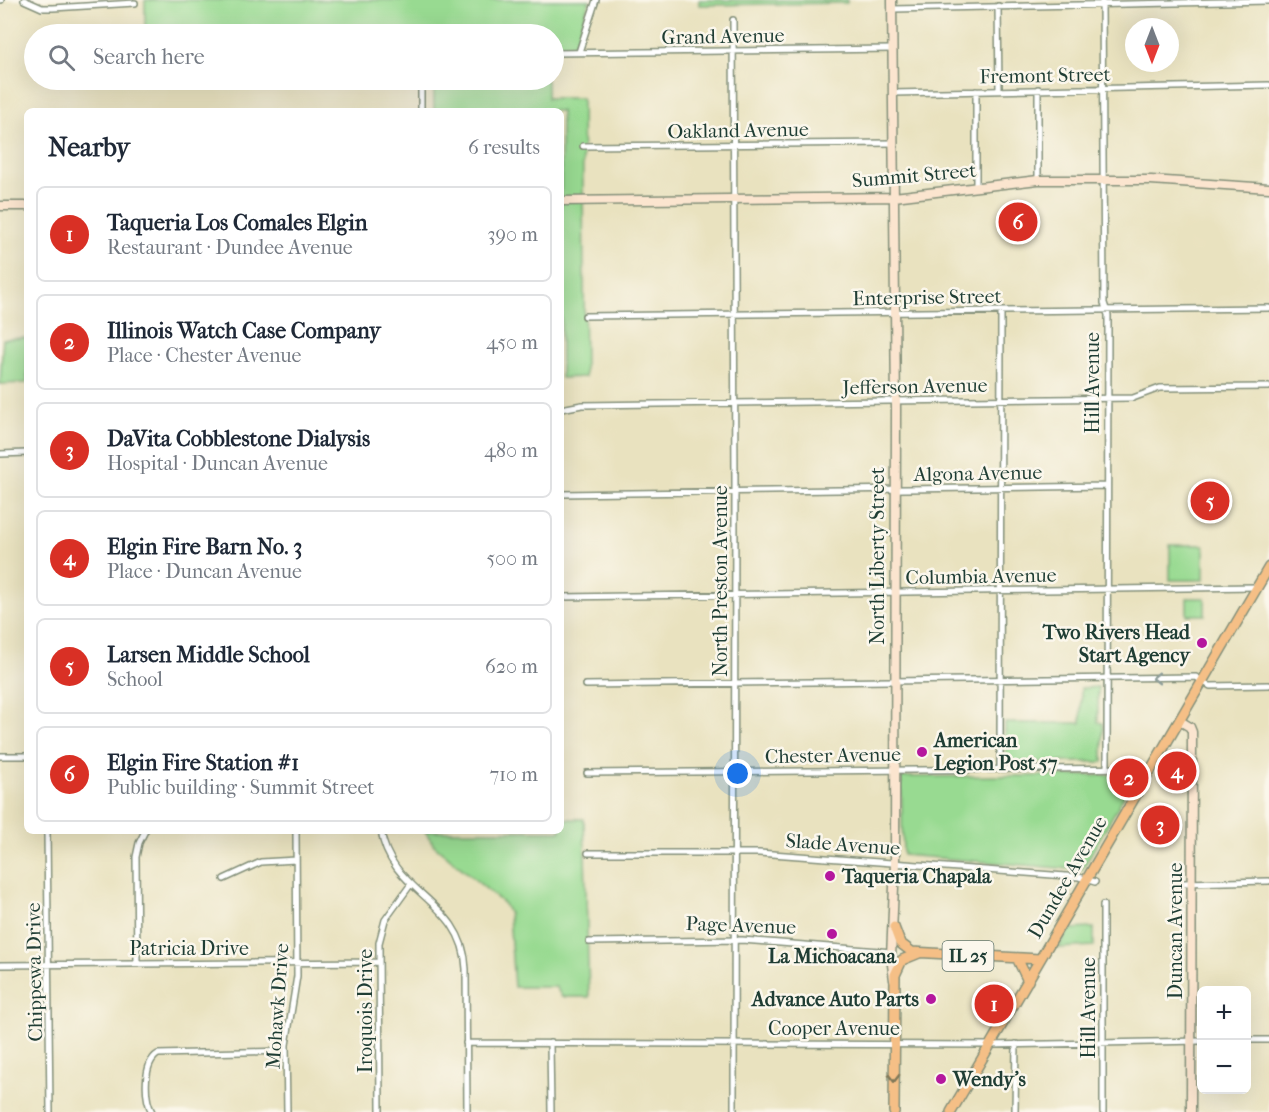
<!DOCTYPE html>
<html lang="en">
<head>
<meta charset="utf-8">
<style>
  :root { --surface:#fff; --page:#f2f2f3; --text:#1f2937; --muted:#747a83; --line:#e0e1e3; --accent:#d93025 }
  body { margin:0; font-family:"IM FELL French Canon",serif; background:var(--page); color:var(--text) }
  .controls { position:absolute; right:18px; bottom:18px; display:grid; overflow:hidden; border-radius:9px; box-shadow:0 6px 24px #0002 }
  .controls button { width:54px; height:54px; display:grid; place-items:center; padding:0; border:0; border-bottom:2px solid var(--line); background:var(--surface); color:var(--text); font:30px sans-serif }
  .compass { position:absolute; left:1125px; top:18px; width:54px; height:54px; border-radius:50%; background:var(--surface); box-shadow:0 6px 24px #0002; rotate:180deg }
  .you { position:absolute; left:738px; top:774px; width:21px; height:21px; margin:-15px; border:4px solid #fff; border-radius:50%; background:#1a73e8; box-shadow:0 0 0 9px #1a73e833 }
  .badge { display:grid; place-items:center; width:39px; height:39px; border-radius:50%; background:var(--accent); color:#fff; font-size:20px; font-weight:700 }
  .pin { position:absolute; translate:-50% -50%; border:3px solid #fff; box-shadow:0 2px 6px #0006 }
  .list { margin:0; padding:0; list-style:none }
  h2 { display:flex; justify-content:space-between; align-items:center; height:78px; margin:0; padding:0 24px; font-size:26px }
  h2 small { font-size:20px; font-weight:400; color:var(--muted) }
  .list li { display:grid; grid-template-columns:39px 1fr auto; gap:18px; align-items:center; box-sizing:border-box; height:96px; margin:0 12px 12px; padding:0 12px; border:2px solid var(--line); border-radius:9px }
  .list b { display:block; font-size:22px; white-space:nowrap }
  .list p { margin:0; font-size:20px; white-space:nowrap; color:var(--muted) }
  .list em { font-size:20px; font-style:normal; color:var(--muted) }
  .icon { flex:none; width:33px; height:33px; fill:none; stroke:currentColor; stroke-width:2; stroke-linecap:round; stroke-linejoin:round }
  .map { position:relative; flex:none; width:1269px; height:1112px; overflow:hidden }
  .search { position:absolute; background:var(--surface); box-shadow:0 6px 24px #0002; left:24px; top:24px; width:540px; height:66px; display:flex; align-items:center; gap:15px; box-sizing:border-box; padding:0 21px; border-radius:33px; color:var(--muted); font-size:22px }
  .panel { position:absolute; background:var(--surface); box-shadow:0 6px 24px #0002; left:24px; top:108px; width:540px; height:726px; border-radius:9px }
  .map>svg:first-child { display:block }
  .green { fill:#98da91; stroke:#5c8c62; stroke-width:1.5 }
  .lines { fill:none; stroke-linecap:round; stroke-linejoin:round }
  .street-casing { stroke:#84907a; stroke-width:8 }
  .secondary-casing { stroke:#84907a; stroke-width:11 }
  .primary-casing { stroke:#84907a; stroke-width:12 }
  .street { stroke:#fff; stroke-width:5 }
  .secondary { stroke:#fbe5cf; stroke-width:8 }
  .primary { stroke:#f5bf86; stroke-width:9 }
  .oneway { stroke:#8f9e9a }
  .oneway2 { stroke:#7f7859 }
  .poi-dot { fill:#b5179e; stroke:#fbf7ec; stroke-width:2 }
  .labels { text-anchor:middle; stroke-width:5; stroke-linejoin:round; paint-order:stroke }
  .shield { fill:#fbf7ec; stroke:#61756b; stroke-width:1.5 }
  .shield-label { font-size:18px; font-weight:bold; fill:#1f3d34 }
  .street-label { font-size:20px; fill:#1f3d34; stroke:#fbf7ec }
  .poi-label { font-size:20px; font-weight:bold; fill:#1f3d34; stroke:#fbf7ec; text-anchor:start }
</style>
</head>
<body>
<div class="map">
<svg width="1269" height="1112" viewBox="0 0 1269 1112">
  <rect width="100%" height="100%" fill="#fbf7ec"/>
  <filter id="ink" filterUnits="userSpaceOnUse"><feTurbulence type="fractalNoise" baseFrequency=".0167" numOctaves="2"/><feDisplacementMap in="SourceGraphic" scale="12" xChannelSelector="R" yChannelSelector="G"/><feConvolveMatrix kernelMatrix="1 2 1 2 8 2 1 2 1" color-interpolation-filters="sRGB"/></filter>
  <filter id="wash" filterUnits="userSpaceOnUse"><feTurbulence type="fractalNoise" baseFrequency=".008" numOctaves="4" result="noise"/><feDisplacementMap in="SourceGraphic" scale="24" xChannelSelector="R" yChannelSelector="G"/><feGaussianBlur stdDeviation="1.35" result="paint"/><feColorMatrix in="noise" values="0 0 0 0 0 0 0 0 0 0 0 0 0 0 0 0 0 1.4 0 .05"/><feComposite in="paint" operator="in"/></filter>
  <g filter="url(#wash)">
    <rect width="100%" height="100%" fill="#e9e2bf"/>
    <path class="green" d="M145,0H590L575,43L570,47H554V34H145Z
      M699,0H847V3L699,5Z
      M434,80H547V98H582L585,377L561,378V111H434Z
      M27,338V383L0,384L3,339Z
      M1170,545H1204V580H1170Z
      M1187,598H1205V615H1187Z
      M1098,687V722L1103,723V762H1006L1005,723H1081V688Z
      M1136,775L1082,870L903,855L901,777Z
      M561,819H584L589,997H562L556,987H514L509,914L504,904L434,845L425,831H561Z
      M1094,928V946L1058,948L1069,929Z"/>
  </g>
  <g filter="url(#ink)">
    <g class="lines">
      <g class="street-casing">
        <path id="street" d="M0,0H1
          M24,0L42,8H53L135,3
          M1102,0L1104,303L1108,315L1107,768
          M998,6L999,90
          M893,9L1269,1
          M733,20L735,484L734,1112
          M579,52L596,0
          M554,53L893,49
          M1038,89V180
          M976,91V187
          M893,93L1269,85
          M421,111V80
          M583,146L894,143
          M585,316L1269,308
          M561,409L582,405L1133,398L1160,388L1269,387
          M0,454L27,453
          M561,494L1107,486
          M561,597L1257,587
          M586,685L1196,677L1210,686L1269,685
          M0,756H27
          M1000,769L1001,311
          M587,773L1152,768
          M47,831L50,1112
          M381,831C391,895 463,899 466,969L467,1112
          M588,853H759L1079,877L1095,882
          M224,879L261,862L296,860
          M1183,883L1269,881
          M589,942L742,940L892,952
          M137,963L136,857L139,843L145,831
          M0,965L379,962
          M1246,1040H1269
          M466,1043L990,1045L1202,1041
          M550,1043L551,1112
          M152,1112C144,1098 143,1063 158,1054L286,1051
          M287,1112L286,1045L297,976L296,831
          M380,1112L379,943L385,920L411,884
          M1015,1112L1016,1044
          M1103,1112V905"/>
      </g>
      <g class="secondary-casing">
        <path id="secondary" d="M892,0L896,409L895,863L891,957L894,980
          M561,201L894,197L1038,180H1151L1269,188
          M0,206H27
          M1180,721L1190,727L1192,732L1191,1112"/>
      </g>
      <g class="primary-casing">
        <path id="primary" d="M894,927L900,943L912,952L1040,959
          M1018,960L1028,981
          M894,1112L895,975L902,960L919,953
          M951,1112L1269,567"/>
      </g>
      <use href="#street" class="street"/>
      <use href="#secondary" class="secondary"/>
      <use href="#primary" class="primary"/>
    </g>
    <defs><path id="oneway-chevron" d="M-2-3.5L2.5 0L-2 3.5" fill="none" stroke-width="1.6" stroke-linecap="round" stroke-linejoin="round" transform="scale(1.5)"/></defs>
    <use class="oneway" href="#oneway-chevron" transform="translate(1156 678) rotate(179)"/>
    <use class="oneway2" href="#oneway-chevron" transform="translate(894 1078) rotate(90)"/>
  </g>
  <g class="poi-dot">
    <circle cx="1202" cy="643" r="6"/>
    <circle cx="922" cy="752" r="6"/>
    <circle cx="830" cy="876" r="6"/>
    <circle cx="832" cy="934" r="6"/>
    <circle cx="931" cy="999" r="6"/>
    <circle cx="941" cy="1079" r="6"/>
  </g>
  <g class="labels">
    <rect class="shield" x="942.5" y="941" width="51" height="30" rx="4.5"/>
    <g class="shield-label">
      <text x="968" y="962">IL 25</text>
    </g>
    <g class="street-label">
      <text transform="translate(723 36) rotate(-1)" y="7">Grand Avenue</text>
      <text transform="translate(1045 75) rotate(-1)" y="7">Fremont Street</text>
      <text transform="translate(738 130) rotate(-1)" y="7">Oakland Avenue</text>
      <text transform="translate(914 175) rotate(-5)" y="7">Summit Street</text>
      <text transform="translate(927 297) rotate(-1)" y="7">Enterprise Street</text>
      <text transform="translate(1092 383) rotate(-90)" y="7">Hill Avenue</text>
      <text transform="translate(915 386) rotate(-1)" y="7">Jefferson Avenue</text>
      <text transform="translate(978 473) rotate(-1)" y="7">Algona Avenue</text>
      <text transform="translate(877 556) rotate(-90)" y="7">North Liberty Street</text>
      <text transform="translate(981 576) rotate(-1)" y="7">Columbia Avenue</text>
      <text transform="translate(720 581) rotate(-90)" y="7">North Preston Avenue</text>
      <text transform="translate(833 755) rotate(-1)" y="7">Chester Avenue</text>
      <text transform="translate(843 844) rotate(4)" y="7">Slade Avenue</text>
      <text transform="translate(1067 877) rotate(-60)" y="7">Dundee Avenue</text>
      <text transform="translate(741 925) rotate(2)" y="7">Page Avenue</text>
      <text transform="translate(1175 931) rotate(-90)" y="7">Duncan Avenue</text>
      <text x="189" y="955">Patricia Drive</text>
      <text transform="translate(34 972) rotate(-91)" y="7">Chippewa Drive</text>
      <text transform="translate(277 1006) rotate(-86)" y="7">Mohawk Drive</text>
      <text transform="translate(1088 1008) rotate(-90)" y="7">Hill Avenue</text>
      <text transform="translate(365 1011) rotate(-90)" y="7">Iroquois Drive</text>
      <text x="834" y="1035">Cooper Avenue</text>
    </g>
    <g class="poi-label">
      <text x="1190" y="639" text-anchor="end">Two Rivers Head<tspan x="1190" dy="23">Start Agency</tspan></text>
      <text x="934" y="747">American<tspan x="934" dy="23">Legion Post 57</tspan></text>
      <text x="842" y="883">Taqueria Chapala</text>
      <text x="832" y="963" text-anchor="middle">La Michoacana</text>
      <text x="919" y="1006" text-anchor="end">Advance Auto Parts</text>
      <text x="953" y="1086">Wendy's</text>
    </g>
  </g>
</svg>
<div class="controls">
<button>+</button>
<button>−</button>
</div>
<svg class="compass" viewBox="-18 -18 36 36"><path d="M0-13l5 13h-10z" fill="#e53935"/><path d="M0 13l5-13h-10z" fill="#747a83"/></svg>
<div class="you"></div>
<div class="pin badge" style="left:994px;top:1004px">1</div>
<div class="pin badge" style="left:1129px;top:778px">2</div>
<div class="pin badge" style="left:1160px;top:825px">3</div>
<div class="pin badge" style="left:1177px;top:771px">4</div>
<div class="pin badge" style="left:1210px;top:501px">5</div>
<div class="pin badge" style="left:1018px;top:222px">6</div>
<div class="search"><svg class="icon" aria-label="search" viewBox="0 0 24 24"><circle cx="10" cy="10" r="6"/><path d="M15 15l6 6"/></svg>Search here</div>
<section class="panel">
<h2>Nearby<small>6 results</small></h2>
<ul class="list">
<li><span class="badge">1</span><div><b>Taqueria Los Comales Elgin</b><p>Restaurant · Dundee Avenue</p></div><em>390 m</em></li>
<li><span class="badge">2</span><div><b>Illinois Watch Case Company</b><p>Place · Chester Avenue</p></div><em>450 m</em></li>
<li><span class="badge">3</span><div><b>DaVita Cobblestone Dialysis</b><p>Hospital · Duncan Avenue</p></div><em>480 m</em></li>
<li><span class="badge">4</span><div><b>Elgin Fire Barn No. 3</b><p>Place · Duncan Avenue</p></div><em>500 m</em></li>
<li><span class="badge">5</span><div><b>Larsen Middle School</b><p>School</p></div><em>620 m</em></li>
<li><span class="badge">6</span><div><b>Elgin Fire Station #1</b><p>Public building · Summit Street</p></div><em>710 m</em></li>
</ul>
</section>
</div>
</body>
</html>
